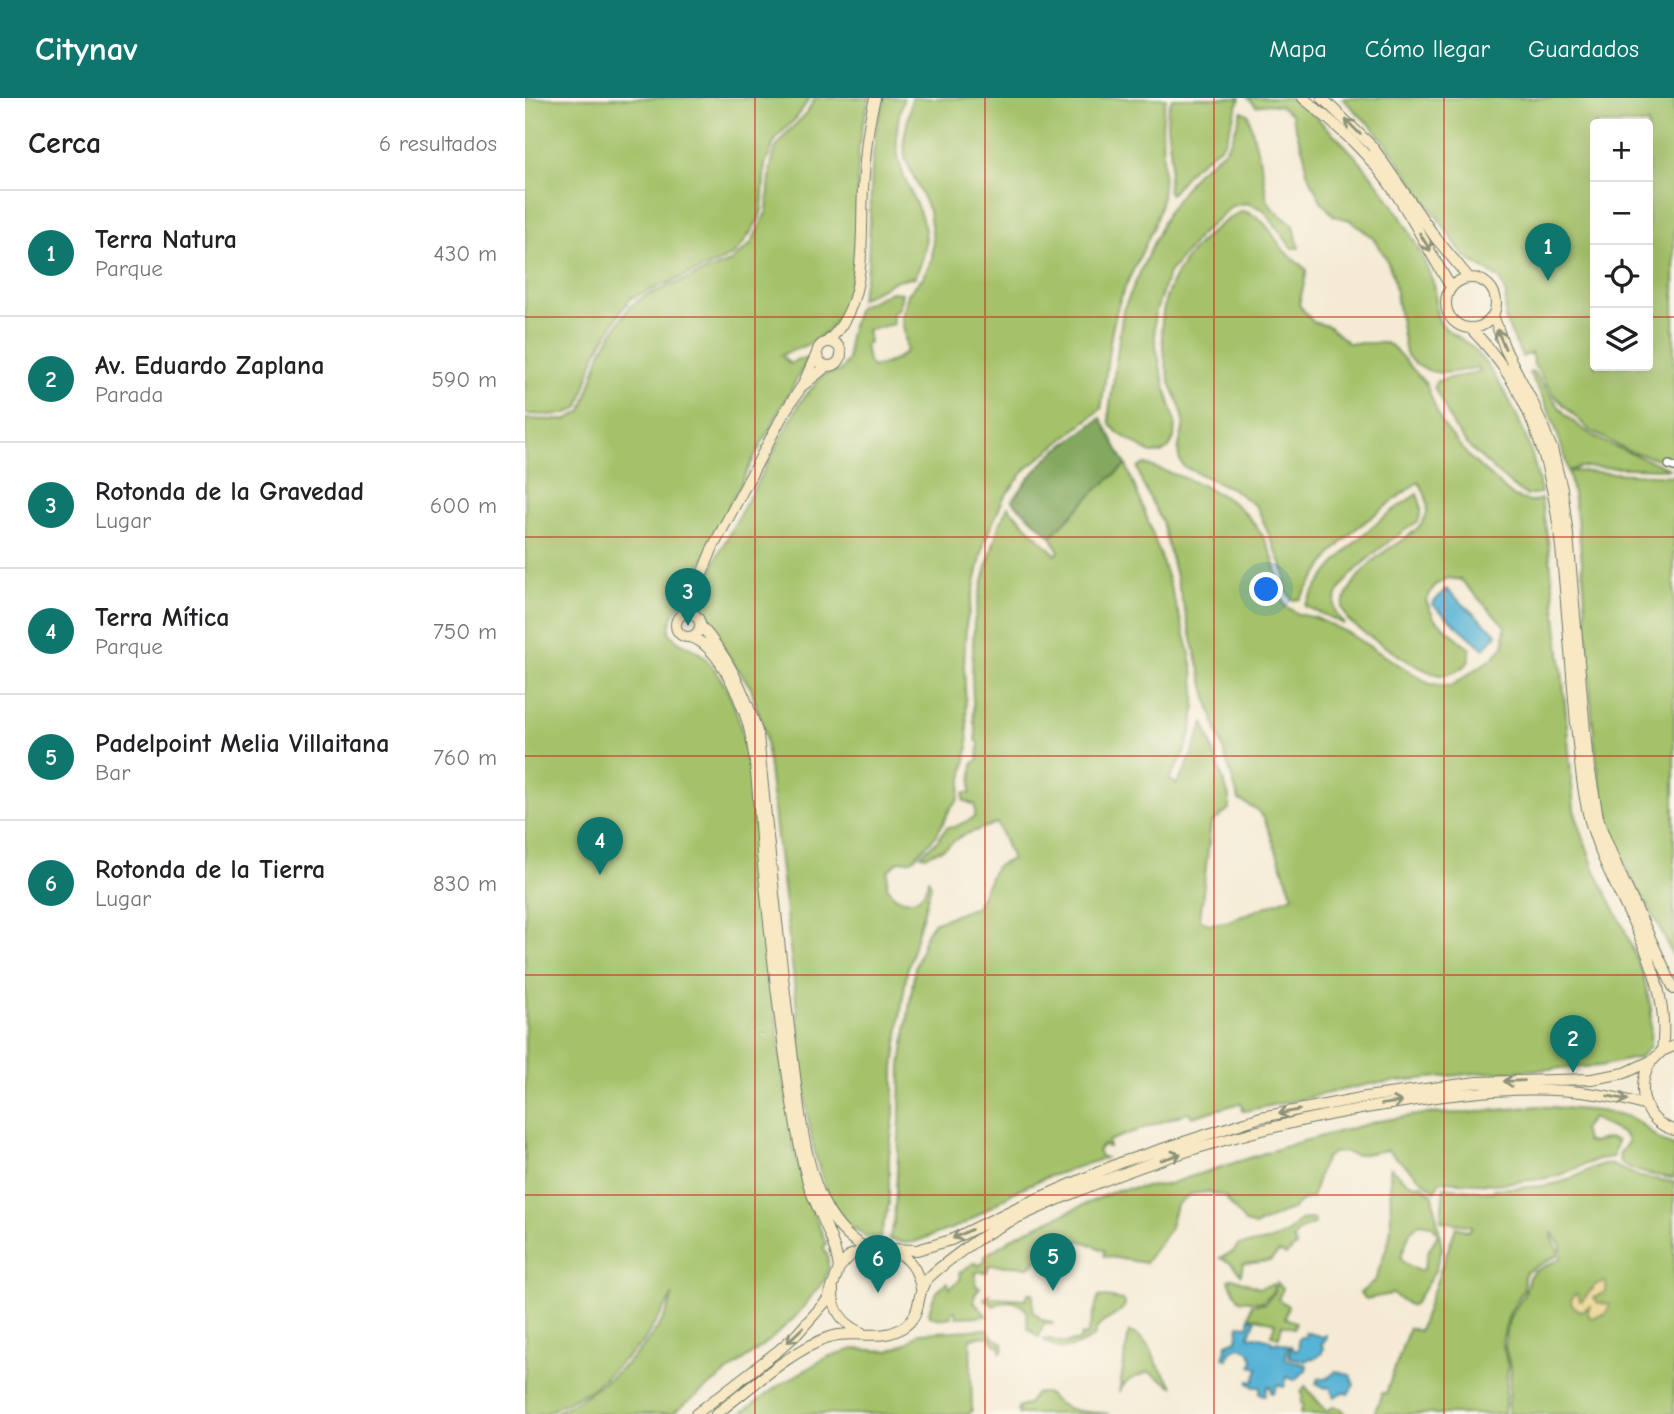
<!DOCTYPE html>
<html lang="es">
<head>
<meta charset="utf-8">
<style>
  :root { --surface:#fff; --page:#f2f2f2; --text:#202124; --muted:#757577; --line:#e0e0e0; --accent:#0f766e }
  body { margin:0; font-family:"Comic Neue",sans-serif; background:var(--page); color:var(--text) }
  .controls { position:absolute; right:21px; top:21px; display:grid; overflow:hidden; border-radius:7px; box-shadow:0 7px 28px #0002 }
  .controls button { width:63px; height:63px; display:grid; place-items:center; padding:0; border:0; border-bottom:2px solid var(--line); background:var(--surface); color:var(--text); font:35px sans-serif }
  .you { position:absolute; left:742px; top:492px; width:24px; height:24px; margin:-18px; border:5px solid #fff; border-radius:50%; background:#1a73e8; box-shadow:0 0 0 10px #1a73e833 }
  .badge { display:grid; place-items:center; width:46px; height:46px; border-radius:50%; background:var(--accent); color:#fff; font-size:23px; font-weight:700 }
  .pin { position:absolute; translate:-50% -58px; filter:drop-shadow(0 2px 4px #0008) }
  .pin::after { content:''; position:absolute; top:37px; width:24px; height:21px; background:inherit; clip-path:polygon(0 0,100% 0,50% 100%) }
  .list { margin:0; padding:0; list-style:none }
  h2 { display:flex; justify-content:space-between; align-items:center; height:91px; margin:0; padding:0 28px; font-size:30px }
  h2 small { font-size:23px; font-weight:400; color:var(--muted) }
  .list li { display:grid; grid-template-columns:46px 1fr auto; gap:21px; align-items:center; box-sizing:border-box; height:126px; padding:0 28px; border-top:2px solid var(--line) }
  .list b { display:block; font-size:26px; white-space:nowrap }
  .list p { margin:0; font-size:23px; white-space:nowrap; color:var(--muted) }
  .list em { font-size:23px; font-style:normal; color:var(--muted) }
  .icon { flex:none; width:38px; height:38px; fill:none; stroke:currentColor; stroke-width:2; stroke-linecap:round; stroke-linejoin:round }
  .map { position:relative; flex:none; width:1149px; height:1316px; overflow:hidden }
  header { display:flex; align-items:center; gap:42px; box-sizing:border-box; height:98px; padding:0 35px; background:var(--accent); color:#fff }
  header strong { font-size:33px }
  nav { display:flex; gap:38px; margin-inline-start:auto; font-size:24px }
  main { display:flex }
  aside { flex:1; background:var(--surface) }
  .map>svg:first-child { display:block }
  .green { fill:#a4c26a; stroke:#62804f; stroke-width:2; fill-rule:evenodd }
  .forest { fill:#83a85e; stroke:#517249; stroke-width:2 }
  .sand { fill:#eeda9e; stroke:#868c69; stroke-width:2 }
  .water { fill:#58b4d6; stroke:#3c7885; stroke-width:2 }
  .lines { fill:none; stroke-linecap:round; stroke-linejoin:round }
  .minor-casing { stroke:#6a7a6c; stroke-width:10 }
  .secondary-casing { stroke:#6a7a6c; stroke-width:12 }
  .minor { stroke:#fff; stroke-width:7 }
  .secondary { stroke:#f8e8c3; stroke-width:10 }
  .oneway { stroke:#8c927c }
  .grid { fill:none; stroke:#c8321e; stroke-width:2; stroke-opacity:0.55 }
</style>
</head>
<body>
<header>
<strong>Citynav</strong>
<nav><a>Mapa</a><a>Cómo llegar</a><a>Guardados</a></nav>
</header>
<main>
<aside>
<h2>Cerca<small>6 resultados</small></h2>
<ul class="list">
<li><span class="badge">1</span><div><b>Terra Natura</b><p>Parque</p></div><em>430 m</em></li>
<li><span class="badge">2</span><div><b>Av. Eduardo Zaplana</b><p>Parada</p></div><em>590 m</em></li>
<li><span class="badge">3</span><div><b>Rotonda de la Gravedad</b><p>Lugar</p></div><em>600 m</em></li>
<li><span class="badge">4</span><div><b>Terra Mítica</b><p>Parque</p></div><em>750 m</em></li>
<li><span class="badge">5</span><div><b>Padelpoint Melia Villaitana</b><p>Bar</p></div><em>760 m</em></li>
<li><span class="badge">6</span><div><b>Rotonda de la Tierra</b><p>Lugar</p></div><em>830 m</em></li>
</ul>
</aside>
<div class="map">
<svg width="1149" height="1316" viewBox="0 0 1149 1316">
  <rect width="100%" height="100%" fill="#fbf7ec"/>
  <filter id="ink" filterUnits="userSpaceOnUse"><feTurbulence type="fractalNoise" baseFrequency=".0143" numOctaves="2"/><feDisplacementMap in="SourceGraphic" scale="14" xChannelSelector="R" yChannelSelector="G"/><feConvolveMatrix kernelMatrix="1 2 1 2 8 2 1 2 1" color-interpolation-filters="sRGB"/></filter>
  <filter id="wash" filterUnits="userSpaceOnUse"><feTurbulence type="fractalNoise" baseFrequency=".00686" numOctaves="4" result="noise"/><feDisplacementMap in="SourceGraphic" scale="28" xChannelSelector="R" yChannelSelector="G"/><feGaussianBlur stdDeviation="1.57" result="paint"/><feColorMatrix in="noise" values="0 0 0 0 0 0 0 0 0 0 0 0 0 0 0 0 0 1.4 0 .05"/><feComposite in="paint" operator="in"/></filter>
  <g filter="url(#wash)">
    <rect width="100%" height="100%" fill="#f5ebd5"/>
    <path class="green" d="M0,0H285L271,20L251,40L240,67L237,111L234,121L218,146L209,156L192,165L106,200L96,213L71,255L54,309C39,321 18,316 0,316Z
      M290,0H345C340,16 336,31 334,48C329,98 341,195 303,232C289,246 274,250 256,257L265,266L273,261H283C241,336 198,416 162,496C154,512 145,515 144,534C154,548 166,546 178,558C208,588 216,626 224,666L251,918L269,1052L285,1105L301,1146L298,1149L303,1159V1171L300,1181L271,1218L244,1243L147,1316H28C72,1294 135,1247 148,1197L118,1244L67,1291L19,1316H0V321L41,322L57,313L77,252L104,209L120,198L205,164L226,146L242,113L246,69L250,52L260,37L282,15Z
      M360,0H379C371,20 369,49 376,70C390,114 415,130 390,179L372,182L335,201L343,168L347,67L352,26Z
      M387,0H641C631,37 645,75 634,112C625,144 605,173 594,205C583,239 582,276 576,311L501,371L478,401L459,445L441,527L439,567L443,651L433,702L426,709L411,738L387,762L374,763L363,773L362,788C374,811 402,805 403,780L406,787L382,873L376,912L369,971V1016L364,1058V1105L355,1140L341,1139L328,1129L326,1132C279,1082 278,968 271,901C260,813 251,724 240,636L226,590L186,532L179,514L177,502L192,459L276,303L298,277L315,273L323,262L324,238L333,209L366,194L377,195L374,210L367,216L369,226L342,232L344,245L340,246L343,264L347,269C361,266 373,263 382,252L377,220L383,196L399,178L407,161L408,141L404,113L380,60L379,41Z
      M647,0H715L701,41L695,49L667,70L646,96L643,93C643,82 646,71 646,60C645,38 637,21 647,0Z
      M723,0C735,0 754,0 766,0C776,4 787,16 795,23C844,67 884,122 908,184C913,196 909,208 913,220C919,235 939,240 949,251C985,293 1006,341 1016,395L1002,397L992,392L943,348L929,329L909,289L911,284C925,278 941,279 955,273L953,269C927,276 899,281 881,256L868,177L860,158L848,140L825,122L809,118L796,103L782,74L780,59L766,16L755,8L743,6L731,8Z
      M817,0H1149V365L1103,353L1064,332L1030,298L1009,267L1006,255L997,259L980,221L981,197L975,181L939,158L866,52L849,31ZM1070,26H1123V268H1070Z
      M717,13L723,16L738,75L742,101L748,111L769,128L774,150H767L738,111L721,105L707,108L675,137L643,176L629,219L630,242L636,273L650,324L649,340L644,350L636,355H626L593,335L585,326L584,315L598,212L642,115L672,74L699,53L706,43Z
      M717,113C740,118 744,133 757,150C763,158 774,165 782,172L774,207L788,224L803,228L823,245H860L867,248L901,286L916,324L944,359L989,399L1006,404L1016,401L1023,443L1038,583L1049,712L1070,773L1099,830L1118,877L1126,911L1125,948L1115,959L1075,968L953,975L845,986L720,1013H717L718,1009L715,1005L667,1019L664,1014L583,1043L584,1049L578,1047L573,1053L576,1059L580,1060L522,1079L494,1091L439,1126L389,1144L380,1145L364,1141L369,1125L375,1024L376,967L390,870L401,836L408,825L451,809L470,769L487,761L472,725L436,738L420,750L400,758L396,757L413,742L422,729H430L450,719V707L438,702L439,695L445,696L448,665L453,662L454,645L451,642V629L449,625L447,579L449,525L455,494L474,427L483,409L531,457L534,454L526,438L570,393L601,367C620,413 637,459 651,508C661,539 672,574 670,607C669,632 659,662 644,681L652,686L662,668L679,625L704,699V711L686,725L675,821L684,826L701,824L768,798L739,720L731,711L714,702L684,607L637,424L617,385L613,370L619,366C674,385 725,398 747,458C753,474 755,491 759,507L773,516L791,520L821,534L905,586L926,588L969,559L979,547L980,528L936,482L923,480L910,487L901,503L909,520L945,551C946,562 943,567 933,572C928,575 923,577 917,577C899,577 838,535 823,522L817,509C824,488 837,471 855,457C871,444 908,430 902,403C900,396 899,390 893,384L828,433L808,454L775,501L767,502L761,492L759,472L732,409L708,391L659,369C645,351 662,338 658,319C656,306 649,296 645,284C642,272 639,259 638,247C629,190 669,139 717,113Z
      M1007,273C1020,285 1028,303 1040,316C1071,347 1106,354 1145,371L1055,369L1044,373L1149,378V860C1142,846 1136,831 1128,817C1120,802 1109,787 1102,771C1090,743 1081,714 1075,685C1053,557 1075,386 1004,275Z
      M892,396C896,406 899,414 892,424C872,437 803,485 810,512C811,517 816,522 819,526L780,508C808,459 846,426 892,396Z
      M1015,1008C1038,1011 1089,1011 1108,1021C1125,1030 1128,1042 1149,1048V1080C1131,1078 1109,1075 1094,1063L1095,1055L1103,1044L1100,1037L1067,1020L1058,1031L1061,1043L1067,1045C1077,1043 1081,1037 1092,1043L1088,1059L1073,1061L1032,1078L1017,1081L969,1086L915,1083L910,1093L862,1052L830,1058L819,1054L808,1055L801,1060L795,1072L787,1100L778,1102L769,1110L730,1128L720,1125L699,1098L682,1094L666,1096L651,1107L644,1132L620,1165L579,1158L580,1153C567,1146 544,1136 530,1145C522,1150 513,1162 504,1169L464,1167L462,1174H451V1188L455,1189L450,1196L449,1204L462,1218L431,1219L430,1213L426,1214V1219C418,1221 410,1222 404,1216C406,1202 411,1192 422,1184L425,1190L436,1181L434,1175L450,1164L453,1168L461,1162L459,1158L494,1136L592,1092L640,1087L771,1045L854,1023L898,1016L942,1015Z
      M1079,1066L1087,1067L1115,1079L1149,1084V1316H983L986,1272L980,1249L981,1233L986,1217L1000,1195L1004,1179L1008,1174L1033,1162L1036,1159V1148L1027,1135C1025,1142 1035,1148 1033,1157L1001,1174L999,1179V1191L984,1216L977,1243L983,1269L979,1316H849L857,1295H861L884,1230L894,1233L931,1129L944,1133L947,1128L916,1123L919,1089L968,1094L969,1091C992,1089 1028,1090 1048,1080C1059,1075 1066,1069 1079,1066Z
      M865,1069C874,1077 885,1090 896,1086L908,1097L917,1151L909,1175L890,1205L886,1208L867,1196L841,1201L835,1195L850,1183L864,1142L866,1129ZM895,1125L907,1127L913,1136L903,1154L899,1171L894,1173L878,1164L876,1159L885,1134Z
      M785,1121H789L790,1125C781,1128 773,1132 768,1141L771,1148L761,1157L754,1154L745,1163L718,1166L716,1176L706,1165L695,1160L708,1154L713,1147C736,1145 760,1143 775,1122Z
      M708,1180L734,1190L749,1186L748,1194L737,1204L714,1202L703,1182Z
      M752,1185L758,1191L753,1201L763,1208L760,1220L771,1224L769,1230L757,1227L754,1239L747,1237L750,1225L724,1218L727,1206H739L750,1194Z
      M503,1195H508V1213L516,1221L529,1226L519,1225L514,1239L503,1230L502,1213C493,1202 481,1201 469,1208L459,1201L464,1196V1199L502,1201Z
      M574,1198L598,1202L600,1207C592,1222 572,1220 569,1239C552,1249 535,1257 519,1242L522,1240L540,1245L555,1242L557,1237L562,1238Z
      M462,1231L468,1239L478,1245L479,1251L476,1254L475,1247H471L463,1238L445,1240L447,1312L444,1316H215L250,1290L302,1259L329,1251L364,1253L384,1244L394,1235Z
      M604,1234C622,1239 626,1254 634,1269C638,1276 645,1281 648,1288L624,1274C612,1279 599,1281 594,1295Z
      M780,1288L801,1313L809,1308L817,1311L821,1316H775L778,1306L776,1305L778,1296L776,1295Z
      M511,1295H521C541,1316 557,1313 584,1316H493V1309L502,1307Z"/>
    <path class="forest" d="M576,320L601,367L570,393L526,438L487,403L509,374L528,355Z"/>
    <path class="sand" d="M1078,1184H1081V1193L1069,1200L1073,1205L1085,1206L1081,1216L1066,1220L1062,1215L1065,1208L1055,1213L1047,1207L1046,1202L1050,1196H1053L1055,1203H1057L1070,1187Z"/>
    <path class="water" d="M921,491L972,536L959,551L907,506Z
      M724,1220L730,1222C730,1229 723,1234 724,1239L731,1238L746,1242L747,1246L753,1244L764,1248L760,1261L782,1267L781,1272L770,1282L762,1279L759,1289L752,1287L749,1295H746V1289L743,1288L740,1297L735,1296V1289H729L723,1285L724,1283L729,1284L733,1270L726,1268L728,1261L724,1252L714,1249L705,1254L703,1261L698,1260L702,1246L712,1242L714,1227L724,1228Z
      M780,1234L798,1239L801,1237V1242L796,1246L799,1250L796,1256L789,1261L785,1260L781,1263L764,1259L766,1248L770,1253L774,1251L773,1241L776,1239H781Z
      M811,1273L825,1277L829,1287L823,1296L818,1294L809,1299L805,1289L800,1290L791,1285L794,1280L802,1281Z"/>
  </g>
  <g filter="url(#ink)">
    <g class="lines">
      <g class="minor-casing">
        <path id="minor" d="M1144,367L1149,369"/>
      </g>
      <g class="secondary-casing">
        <path id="secondary" d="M778,0C813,28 847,58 871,96C891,126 907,159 926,189
          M797,0L847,48L910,139L944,180
          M921 205a25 25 0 1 1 50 0a25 25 0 1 1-50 0Z
          M968,217L980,251L1009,307L1027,351L1037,391L1043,437L1062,656L1074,725L1093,771L1149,891
          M946,231C1022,306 1033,403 1041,504C1044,545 1048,585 1051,626C1054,655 1056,686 1063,715C1082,796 1149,865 1137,953
          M292 256a12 12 0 1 1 24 0a12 12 0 1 1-24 0Z
          M302,244C344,206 335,142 338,91C340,61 342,29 350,0
          M279,284L292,255
          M151 527a12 12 0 1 1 24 0a12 12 0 1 1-24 0Z
          M157,517L168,498L188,449L259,315L277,288L302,268
          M175,527C204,559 221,596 233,637C243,740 253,842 266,945C272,992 277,1058 297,1101C306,1120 322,1143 343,1150
          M164,539C195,545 221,611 226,639C234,678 234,726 238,766C247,855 256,945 272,1034C276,1055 279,1076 287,1096C297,1121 310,1143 314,1170
          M1127,962C1110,989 1117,1022 1149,1032
          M368,1152C385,1160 393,1172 396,1191
          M308,1191C307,1211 318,1226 336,1234
          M171,1316L254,1252L272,1236L303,1201L314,1170L326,1157L343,1150L392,1152L426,1142L493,1109L597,1064L736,1019L841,999L952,984L1067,981L1100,975L1128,962L1137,953L1149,948
          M191,1316C225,1291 266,1252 305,1239C329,1231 355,1244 377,1230C398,1217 390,1201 400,1184C407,1174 438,1152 449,1144C477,1125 508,1113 539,1099C650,1051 766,1020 885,1003C962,991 1045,983 1121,1008"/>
      </g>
      <use href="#minor" class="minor"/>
      <use href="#secondary" class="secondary"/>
    </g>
    <defs><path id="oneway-shaft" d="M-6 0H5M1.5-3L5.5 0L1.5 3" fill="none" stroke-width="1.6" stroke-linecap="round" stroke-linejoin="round" transform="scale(1.75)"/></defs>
    <g class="oneway">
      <use href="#oneway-shaft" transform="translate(828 29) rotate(-135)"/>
      <use href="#oneway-shaft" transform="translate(900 144) rotate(59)"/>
      <use href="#oneway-shaft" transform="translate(976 241) rotate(-113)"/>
      <use href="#oneway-shaft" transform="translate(989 983) rotate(178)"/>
      <use href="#oneway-shaft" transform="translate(1093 1000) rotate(11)"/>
      <use href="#oneway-shaft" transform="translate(867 1005) rotate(-8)"/>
      <use href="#oneway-shaft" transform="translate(764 1014) rotate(169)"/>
      <use href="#oneway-shaft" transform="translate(646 1059) rotate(-18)"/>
      <use href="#oneway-shaft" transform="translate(437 1136) rotate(154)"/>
      <use href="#oneway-shaft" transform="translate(270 1237) rotate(136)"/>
    </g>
  </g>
  <path class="grid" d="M230,0V1316M460,0V1316M689,0V1316M919,0V1316M0,219H1070M1123,219H1149M0,439H1149M0,658H1149M0,877H1149M0,1097H1149"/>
</svg>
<div class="controls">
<button>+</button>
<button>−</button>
<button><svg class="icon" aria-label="locate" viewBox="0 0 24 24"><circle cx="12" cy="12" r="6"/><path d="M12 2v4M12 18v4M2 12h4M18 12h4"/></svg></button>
<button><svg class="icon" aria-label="layers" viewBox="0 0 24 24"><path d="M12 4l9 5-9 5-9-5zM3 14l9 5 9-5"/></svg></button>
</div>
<div class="you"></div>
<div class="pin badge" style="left:1023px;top:183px">1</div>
<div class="pin badge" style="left:1048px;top:975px">2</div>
<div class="pin badge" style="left:163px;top:528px">3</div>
<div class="pin badge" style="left:75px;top:777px">4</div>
<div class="pin badge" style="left:528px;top:1193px">5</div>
<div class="pin badge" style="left:353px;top:1195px">6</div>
</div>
</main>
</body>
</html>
